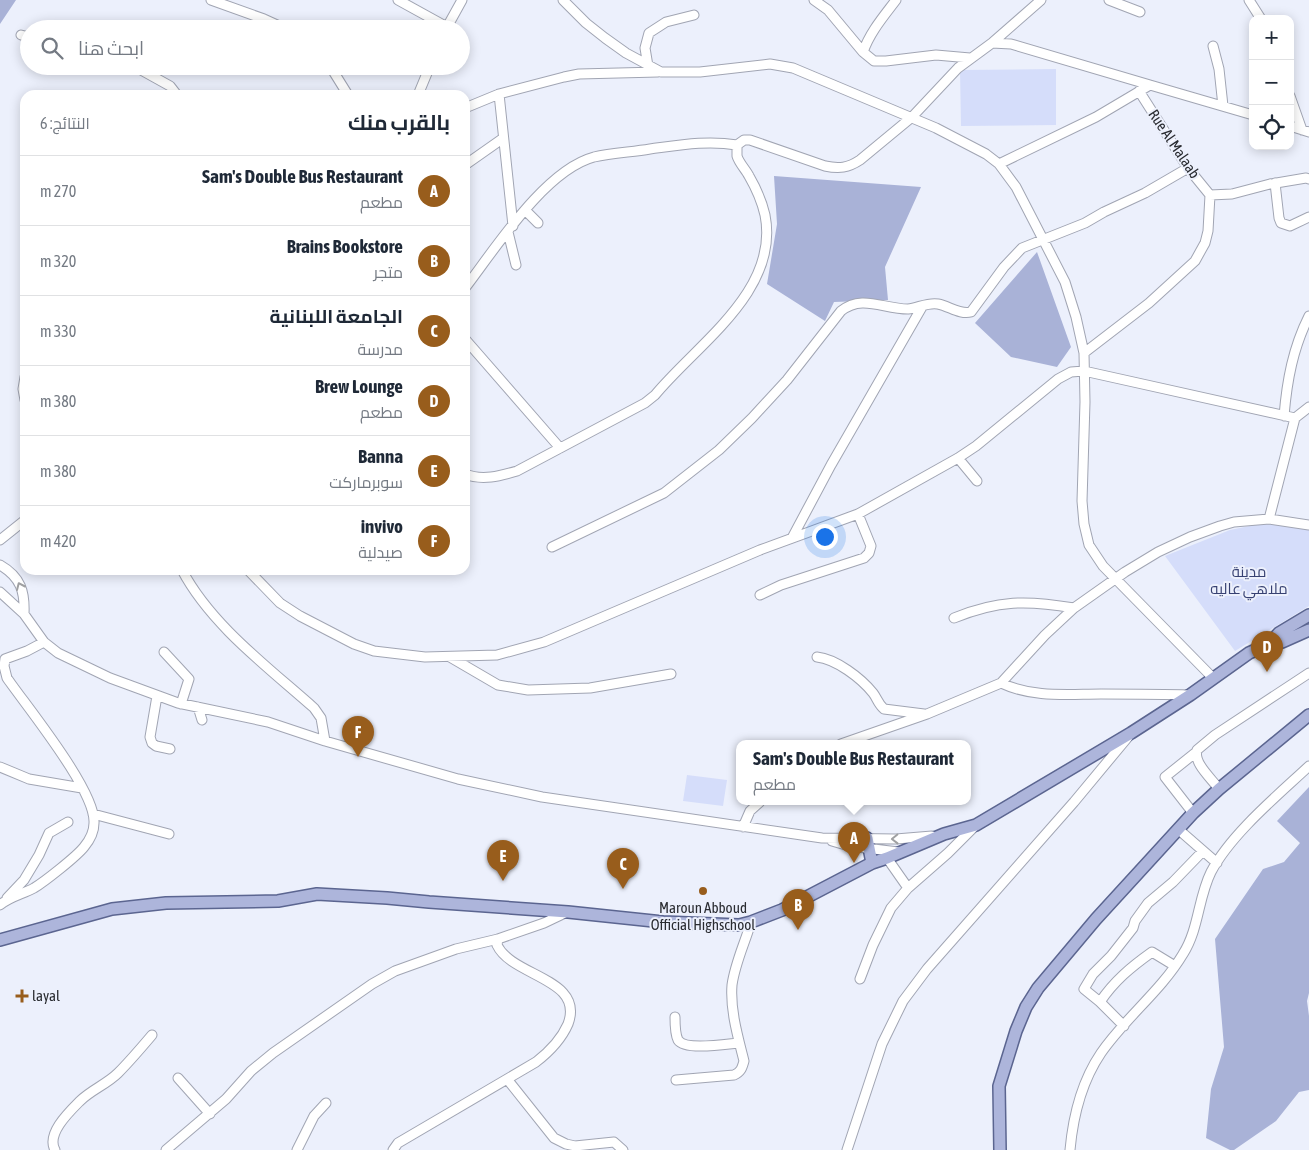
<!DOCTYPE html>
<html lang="ar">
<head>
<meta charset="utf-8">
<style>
  :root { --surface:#fff; --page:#f2f2f3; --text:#1f2937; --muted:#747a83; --line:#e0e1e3; --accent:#985d1c }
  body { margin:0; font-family:"Asap Condensed",Cairo,sans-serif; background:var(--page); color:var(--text); direction:rtl }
  .controls { position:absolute; right:15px; top:15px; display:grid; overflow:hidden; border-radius:10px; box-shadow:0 2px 12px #0003 }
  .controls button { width:45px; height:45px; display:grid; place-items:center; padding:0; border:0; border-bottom:1px solid var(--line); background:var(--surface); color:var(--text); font:25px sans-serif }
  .you { position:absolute; left:824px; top:536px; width:18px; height:18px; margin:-12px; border:4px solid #fff; border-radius:50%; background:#1a73e8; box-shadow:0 0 0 8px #1a73e833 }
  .badge { display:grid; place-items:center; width:32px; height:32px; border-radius:50%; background:var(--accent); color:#fff; font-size:16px; font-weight:700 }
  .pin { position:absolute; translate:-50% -41px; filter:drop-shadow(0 1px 2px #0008) }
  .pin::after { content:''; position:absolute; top:26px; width:18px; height:15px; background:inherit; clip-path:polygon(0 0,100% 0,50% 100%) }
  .popup { position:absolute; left:736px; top:740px; width:235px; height:65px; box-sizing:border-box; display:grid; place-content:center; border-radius:10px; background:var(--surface); filter:drop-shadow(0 1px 4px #0005); font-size:16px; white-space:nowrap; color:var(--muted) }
  .popup b { font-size:19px; color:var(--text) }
  .popup::after { content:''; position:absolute; left:50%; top:100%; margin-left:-10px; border:10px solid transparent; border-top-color:var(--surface) }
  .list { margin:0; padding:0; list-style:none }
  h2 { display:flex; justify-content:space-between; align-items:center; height:65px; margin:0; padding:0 20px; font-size:21px }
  h2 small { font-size:16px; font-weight:400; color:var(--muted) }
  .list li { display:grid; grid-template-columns:32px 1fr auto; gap:15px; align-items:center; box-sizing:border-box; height:70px; padding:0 20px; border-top:1px solid var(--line) }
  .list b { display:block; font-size:19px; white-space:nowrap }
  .list p { margin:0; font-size:16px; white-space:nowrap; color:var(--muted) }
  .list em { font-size:16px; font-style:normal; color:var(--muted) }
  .icon { flex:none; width:28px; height:28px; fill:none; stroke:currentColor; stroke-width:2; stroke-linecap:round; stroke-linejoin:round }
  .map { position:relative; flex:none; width:1309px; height:1150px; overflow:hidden; direction:ltr }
  .search { position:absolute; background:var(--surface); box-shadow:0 2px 12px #0003; left:20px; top:20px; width:450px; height:55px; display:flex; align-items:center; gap:12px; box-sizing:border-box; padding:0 18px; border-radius:28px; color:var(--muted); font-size:19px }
  .panel { position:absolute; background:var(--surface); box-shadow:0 2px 12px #0003; left:20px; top:90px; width:450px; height:485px; border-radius:15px; direction:rtl }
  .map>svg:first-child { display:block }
  .green { fill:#d5ddfa }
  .forest { fill:#a9b2d7 }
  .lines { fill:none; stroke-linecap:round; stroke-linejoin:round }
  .minor-casing { stroke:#a1a5b3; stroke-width:11 }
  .major-casing { stroke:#5b6590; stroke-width:14 }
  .minor { stroke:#fff; stroke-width:9 }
  .major { stroke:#adb5db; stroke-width:11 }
  .oneway { stroke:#9fa0a2 }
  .poi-dot { fill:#985d1c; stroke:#ecf0fc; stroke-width:2 }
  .labels { text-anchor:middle; stroke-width:4; stroke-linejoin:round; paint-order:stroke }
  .street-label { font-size:15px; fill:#2a2c31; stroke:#ecf0fc }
  .park-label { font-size:15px; fill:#374172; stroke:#ecf0fc }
  .poi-label { font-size:15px; fill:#2a2c31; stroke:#ecf0fc }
</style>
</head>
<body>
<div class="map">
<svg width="1309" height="1150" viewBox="0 0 1309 1150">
  <rect width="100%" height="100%" fill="#ecf0fc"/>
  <path class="green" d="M1056,69V125L961,126L960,70Z
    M1264,523L1309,530V606L1235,651L1165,556L1230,530Z
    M687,775L727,780L723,806L683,801Z"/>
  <path class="forest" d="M0,0H16L0,24Z
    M774,176L921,187L885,267L888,300L834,302L825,321L767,284L777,224Z
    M1037,252L1071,347L1057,367L1011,357L975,323Z
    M1309,787V993L1307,1001L1309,1016V1090L1299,1092L1276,1121L1234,1150H1230L1206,1138L1211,1089L1224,1047L1215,939L1263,869L1284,862L1300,843L1277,821Z"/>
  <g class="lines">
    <g class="minor-casing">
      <path id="minor" d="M211,0L264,19L286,29
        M398,0L447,27
        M563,0L586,23L605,38L626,53L661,72H700L770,64L793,68L936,128L986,154L999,164L1016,187L1065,282L1076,317L1084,353L1085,402L1082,501L1084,524L1089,545L1103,566L1213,678
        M814,0L828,10L863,52
        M896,0C884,16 870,32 863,52L874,61H886L936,55L970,58
        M1109,0L1140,12
        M1249,0L1261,19
        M446,29L462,0
        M21,35L29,37
        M992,43L1011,44L1150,85
        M1213,46L1219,69L1223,106
        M134,66L170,86L177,95
        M330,66L348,95
        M648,66L645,48L649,33L666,22L694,15
        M1139,91L1188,168L1210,195
        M499,94L513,226
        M418,95L430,66
        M1290,96L1302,130
        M465,108L499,94L564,77L579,74L658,72
        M1290,126L1309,132
        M999,164L1096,117L1150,85L1253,115
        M465,165L502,139
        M1275,183L1279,218L1281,223L1290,226L1309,217
        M525,210L538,223
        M508,232L516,265
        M465,288C495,249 545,170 594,157C612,153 632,152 650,149C680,145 707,140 737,145L744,140H750L825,166C839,169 848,168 860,160L912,117L958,68L992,43L1041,0
        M465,339L560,448
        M1084,353L1149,303L1195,261L1205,243L1208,231L1210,195L1232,194L1270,184L1306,178L1309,179
        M25,377L23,389L25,400
        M1309,407L1295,418L1269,519L1309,525
        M1284,416C1287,380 1293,348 1309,316
        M958,458L977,481
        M465,474C482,481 500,476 517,471L645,403L655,395C697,344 780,291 765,215C762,202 756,188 749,176C746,170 739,163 737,156C737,153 737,148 737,145
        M792,538L831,465L922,307
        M0,540L25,520
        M552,547L664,493L719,450L752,418L787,380L841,311C862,294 883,309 908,309C918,308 928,302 938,304C949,306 960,315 971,312L1004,267L1022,248L1085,223L1104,212L1145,193L1188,168
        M0,565C21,577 25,592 24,614
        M182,570C211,625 268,667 314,708L321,718L325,741
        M248,570L280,603L300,616L354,644L374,651L425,657L497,655L544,642L760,550L858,514L958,458L976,446L1058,379L1071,372L1084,371L1295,418
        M0,592L24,614L44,642L58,653L110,678L178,703L268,722L325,741L458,779L542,797L822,838L896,839L932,836
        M760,595L781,585L864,558L869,553L871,546L858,514
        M954,618C998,600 1027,600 1074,608
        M164,652L189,679L181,704
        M450,657L498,685L528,690L590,688L671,674
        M817,657C836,659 861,678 873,693C877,698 878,704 884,709L924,714
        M5,659L27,651L44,642
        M1001,683C1033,698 1067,694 1101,694C1130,694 1160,694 1190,695
        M157,696L150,737L152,743L156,746L170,749
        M198,707L202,720
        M841,744L927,714L1001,683L1045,635L1074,608L1125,572L1158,552L1190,537L1220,526L1234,522L1269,519
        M0,767L29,779L82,788
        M1219,789C1212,779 1193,763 1197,750L1215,735L1309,673
        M1193,813L1165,777L1195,753
        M93,814L169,834
        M743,827L750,811L760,802
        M1178,829L1217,863
        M832,841L849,846L898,852
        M887,858L908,888
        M7,898L24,880L39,855L49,833L68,822
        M0,905C9,897 23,894 34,888C44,882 76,857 84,847C89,841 94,832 94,823C96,791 27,707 7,678L4,666L5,659
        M860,979L873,945L891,908L908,888L948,853L976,825
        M1100,1002L1084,989L1093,974L1111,956L1133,928L1135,921L1148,903L1173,882L1203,851
        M675,1017C675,1024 675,1034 678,1040C685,1051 727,1044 739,1043
        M1124,1026L1100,1002C1114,981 1131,967 1152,952L1175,966
        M178,1078L210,1114
        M507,1079L554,1138L566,1144L575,1146L614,1142L623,1150
        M676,1080L734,1075C741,1072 742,1068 744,1061C738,1037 730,1010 732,985C735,963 745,943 751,922
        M55,1150C46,1134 69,1112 80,1101C91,1090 107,1084 118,1073C130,1061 141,1048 152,1035
        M166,1150L226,1099L251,1071L273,1053L372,984L395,971L456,949L498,939
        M297,1150L314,1116L326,1103
        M393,1150L398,1143L536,1062C549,1052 561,1040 568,1024C585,978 512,977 497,945L498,939L544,923L567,912
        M847,1150L882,1044L903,1001L927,969L1074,802L1128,737
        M1070,1150C1073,1117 1082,1081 1101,1053C1125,1018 1161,991 1183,954C1199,929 1198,898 1211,872C1231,834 1278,795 1309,766"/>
    </g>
    <g class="major-casing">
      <path id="major" d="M1269,644L1279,633L1309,615
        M867,838L872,863
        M0,940L112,909L166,903L278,901L317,894L387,898L429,902L568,912L663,922L739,925L751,922L782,910L872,863L887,858L944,834L976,825L1131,733L1190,695L1249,653L1269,644L1282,642L1309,630
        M1000,1150L999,1086L1016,1031L1026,1007L1038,988L1096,919L1193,813L1219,789L1309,715"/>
    </g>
    <use href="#minor" class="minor"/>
    <use href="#major" class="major"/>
  </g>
  <defs><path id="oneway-chevron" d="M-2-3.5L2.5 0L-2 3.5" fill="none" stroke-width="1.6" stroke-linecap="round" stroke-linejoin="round" transform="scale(1.25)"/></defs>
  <g class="oneway">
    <use href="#oneway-chevron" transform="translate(20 586) rotate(-114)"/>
    <use href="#oneway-chevron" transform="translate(895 839) rotate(179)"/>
  </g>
  <g class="poi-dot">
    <circle cx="703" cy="891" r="5"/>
    <path d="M19.5 988.5h5v5h5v5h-5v5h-5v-5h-5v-5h5z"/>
  </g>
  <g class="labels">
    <g class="street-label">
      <text transform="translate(1174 144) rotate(56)" y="5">Rue Al Malaab</text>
    </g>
    <g class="park-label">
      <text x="1249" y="577">مدينة<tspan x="1249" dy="17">ملاهي عاليه</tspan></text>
    </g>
    <g class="poi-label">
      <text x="703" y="913">Maroun Abboud<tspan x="703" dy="17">Official Highschool</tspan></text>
      <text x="32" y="1001" text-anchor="start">layal</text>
    </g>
  </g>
</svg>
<div class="controls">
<button>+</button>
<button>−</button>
<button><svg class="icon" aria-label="locate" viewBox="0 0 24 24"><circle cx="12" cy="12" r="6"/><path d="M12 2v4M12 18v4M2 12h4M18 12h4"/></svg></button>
</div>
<div class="you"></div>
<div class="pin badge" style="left:854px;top:863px">A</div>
<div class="popup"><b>Sam's Double Bus Restaurant</b>مطعم</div>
<div class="pin badge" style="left:798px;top:930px">B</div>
<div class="pin badge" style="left:623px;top:889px">C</div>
<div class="pin badge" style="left:1267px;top:672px">D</div>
<div class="pin badge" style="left:503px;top:881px">E</div>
<div class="pin badge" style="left:358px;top:757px">F</div>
<div class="search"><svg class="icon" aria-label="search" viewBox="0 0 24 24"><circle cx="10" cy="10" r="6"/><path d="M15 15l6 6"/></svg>ابحث هنا</div>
<section class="panel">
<h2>بالقرب منك<small>النتائج: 6</small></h2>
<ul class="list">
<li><span class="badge">A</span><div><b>Sam's Double Bus Restaurant</b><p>مطعم</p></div><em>270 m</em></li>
<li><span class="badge">B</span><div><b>Brains Bookstore</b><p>متجر</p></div><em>320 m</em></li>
<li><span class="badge">C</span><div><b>الجامعة اللبنانية</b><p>مدرسة</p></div><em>330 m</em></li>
<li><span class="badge">D</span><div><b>Brew Lounge</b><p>مطعم</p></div><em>380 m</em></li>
<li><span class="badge">E</span><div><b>Banna</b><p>سوبرماركت</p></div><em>380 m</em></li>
<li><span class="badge">F</span><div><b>invivo</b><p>صيدلية</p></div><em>420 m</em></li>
</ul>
</section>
</div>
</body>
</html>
